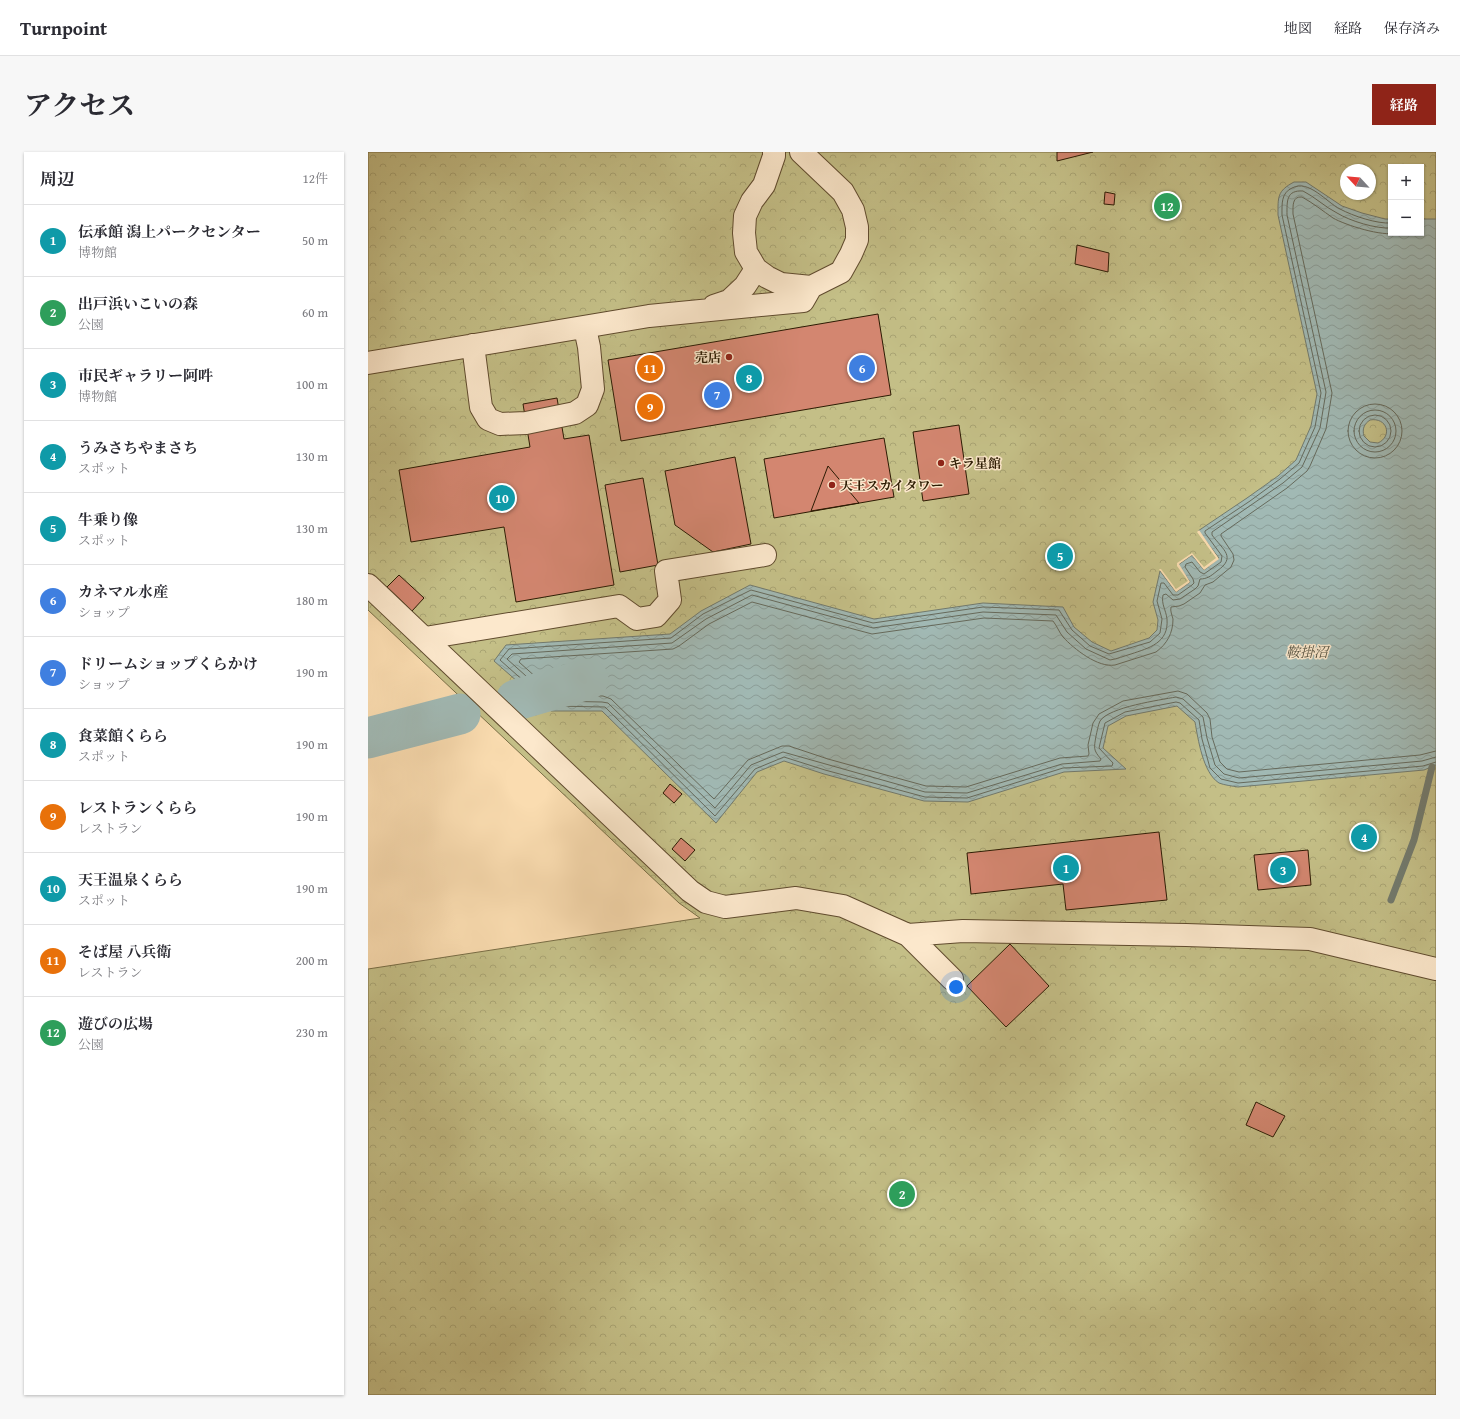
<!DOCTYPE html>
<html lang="ja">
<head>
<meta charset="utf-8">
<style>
  :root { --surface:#fff; --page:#f7f7f7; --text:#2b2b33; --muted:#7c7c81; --line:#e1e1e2; --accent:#8f2418 }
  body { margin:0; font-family:"Gentium Book Plus","Noto Serif JP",serif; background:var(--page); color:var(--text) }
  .controls { position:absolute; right:12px; top:12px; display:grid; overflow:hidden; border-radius:0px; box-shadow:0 1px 3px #0004 }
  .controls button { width:36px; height:36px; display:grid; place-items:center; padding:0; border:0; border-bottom:1px solid var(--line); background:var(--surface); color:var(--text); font:20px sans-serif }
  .compass { position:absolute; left:972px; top:12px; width:36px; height:36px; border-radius:50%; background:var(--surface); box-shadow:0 1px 3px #0004; rotate:296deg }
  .you { position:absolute; left:588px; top:835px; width:14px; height:14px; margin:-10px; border:3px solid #fff; border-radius:50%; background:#1a73e8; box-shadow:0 0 0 6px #1a73e833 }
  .badge { display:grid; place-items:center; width:26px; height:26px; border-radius:50%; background:var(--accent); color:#fff; font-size:13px; font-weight:700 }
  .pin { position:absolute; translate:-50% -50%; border:2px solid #fff; box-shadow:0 1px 4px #0006 }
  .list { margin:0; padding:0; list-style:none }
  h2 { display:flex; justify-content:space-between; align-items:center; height:52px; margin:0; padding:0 16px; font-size:17px }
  h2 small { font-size:13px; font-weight:400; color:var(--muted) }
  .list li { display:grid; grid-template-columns:26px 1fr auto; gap:12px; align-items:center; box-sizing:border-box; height:72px; padding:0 16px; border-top:1px solid var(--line) }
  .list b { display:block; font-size:15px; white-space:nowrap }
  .list p { margin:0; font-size:13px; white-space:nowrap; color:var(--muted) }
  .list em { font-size:13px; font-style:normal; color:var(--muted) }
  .map { position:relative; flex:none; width:1068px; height:1243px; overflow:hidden; border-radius:0px }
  header { display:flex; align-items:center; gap:24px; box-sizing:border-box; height:56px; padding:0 20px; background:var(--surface); border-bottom:1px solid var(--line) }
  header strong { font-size:19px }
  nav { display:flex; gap:22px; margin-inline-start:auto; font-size:14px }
  .intro { display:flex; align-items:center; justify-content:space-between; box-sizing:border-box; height:96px; padding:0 24px }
  h1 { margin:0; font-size:28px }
  .button { padding:10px 18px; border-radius:0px; background:var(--accent); color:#fff; font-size:14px; font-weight:700 }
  main { display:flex; gap:24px; padding:0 24px }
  aside { flex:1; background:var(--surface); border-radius:0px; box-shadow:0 1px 3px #0004 }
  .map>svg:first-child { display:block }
  .forest { fill:url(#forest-crowns); stroke:#786d45; fill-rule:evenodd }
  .water { fill:url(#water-waves); stroke:#727a6d; fill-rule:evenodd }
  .pier { fill:#fadcb0 }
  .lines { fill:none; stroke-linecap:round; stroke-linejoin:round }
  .shore { stroke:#666a5c; stroke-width:1 }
  .stream { stroke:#727a6d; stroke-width:7 }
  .river { stroke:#a1b9b4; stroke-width:41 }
  .building { fill:#d38670; stroke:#2c1b03 }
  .minor-casing { stroke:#604b2e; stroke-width:24 }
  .minor { stroke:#fce8cc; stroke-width:22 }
  .poi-dot { fill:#8f2418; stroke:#fce8cc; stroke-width:1.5 }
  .labels { text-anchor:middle; stroke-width:3; stroke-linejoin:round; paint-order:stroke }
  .poi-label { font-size:13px; font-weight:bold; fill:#2c1b03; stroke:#fce8cc; text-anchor:start }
  .water-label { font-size:14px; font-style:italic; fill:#555241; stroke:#fce8cc }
</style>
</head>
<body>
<header>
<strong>Turnpoint</strong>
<nav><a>地図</a><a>経路</a><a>保存済み</a></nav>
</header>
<div class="intro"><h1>アクセス</h1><a class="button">経路</a></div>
<main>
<aside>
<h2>周辺<small>12件</small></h2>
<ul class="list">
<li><span class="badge" style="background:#0f9aa8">1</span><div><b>伝承館 潟上パークセンター</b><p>博物館</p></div><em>50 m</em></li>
<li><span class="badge" style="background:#2e9e5b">2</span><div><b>出戸浜いこいの森</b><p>公園</p></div><em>60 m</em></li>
<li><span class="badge" style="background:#0f9aa8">3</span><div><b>市民ギャラリー阿吽</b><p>博物館</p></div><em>100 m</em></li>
<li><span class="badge" style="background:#0f9aa8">4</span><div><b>うみさちやまさち</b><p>スポット</p></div><em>130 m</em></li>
<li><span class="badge" style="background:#0f9aa8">5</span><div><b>牛乗り像</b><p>スポット</p></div><em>130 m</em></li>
<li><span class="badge" style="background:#3f7fe0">6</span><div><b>カネマル水産</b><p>ショップ</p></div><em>180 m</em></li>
<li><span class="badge" style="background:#3f7fe0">7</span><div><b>ドリームショップくらかけ</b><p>ショップ</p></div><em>190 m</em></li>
<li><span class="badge" style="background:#0f9aa8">8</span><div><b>食菜館くらら</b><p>スポット</p></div><em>190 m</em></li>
<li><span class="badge" style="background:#e8710a">9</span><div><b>レストランくらら</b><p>レストラン</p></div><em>190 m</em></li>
<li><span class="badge" style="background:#0f9aa8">10</span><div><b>天王温泉くらら</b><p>スポット</p></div><em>190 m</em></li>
<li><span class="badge" style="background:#e8710a">11</span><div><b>そば屋 八兵衛</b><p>レストラン</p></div><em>200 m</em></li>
<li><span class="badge" style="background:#2e9e5b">12</span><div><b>遊びの広場</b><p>公園</p></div><em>230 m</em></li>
</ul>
</aside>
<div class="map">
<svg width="1068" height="1243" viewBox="0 0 1068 1243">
  <defs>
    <pattern id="forest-crowns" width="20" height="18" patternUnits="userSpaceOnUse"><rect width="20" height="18" fill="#c4bf87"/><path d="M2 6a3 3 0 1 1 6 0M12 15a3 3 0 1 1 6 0" fill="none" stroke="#a9a473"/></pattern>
    <pattern id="water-waves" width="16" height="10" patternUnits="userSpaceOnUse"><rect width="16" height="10" fill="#a1b9b4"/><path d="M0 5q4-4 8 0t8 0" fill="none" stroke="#8b9e99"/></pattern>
  </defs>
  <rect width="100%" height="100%" fill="#fadcb0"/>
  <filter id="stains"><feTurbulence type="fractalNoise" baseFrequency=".005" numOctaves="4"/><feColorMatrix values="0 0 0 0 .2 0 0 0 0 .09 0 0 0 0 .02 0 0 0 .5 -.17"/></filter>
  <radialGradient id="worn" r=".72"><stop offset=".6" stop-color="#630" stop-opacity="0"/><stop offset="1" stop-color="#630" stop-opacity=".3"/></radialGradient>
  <path class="forest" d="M0,0H1068V1243H0V817L332,766L311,751L0,458ZM1023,15H1053V81H1023ZM978,18H1002V42H978Z"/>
  <path class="water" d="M926,30H938L974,54L994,61L1017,67H1023V81H1053V67H1068V613L1056,618L870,635C864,634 856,633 851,631C835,621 830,587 827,570L809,554L758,564L740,574L735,596L758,617L696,620L600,650L556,649L456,622L416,609L389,620L348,671L234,559H183L126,509L138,493L302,482L333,459L382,433L506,467L615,451L695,455L706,475L724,490L743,499L781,486L789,478L790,468L785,450L792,419L808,440L822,430L810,413L824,403L836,418L851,406L830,379L879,346L910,324L928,308L943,274L949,242L910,63C910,45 909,39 926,30ZM1002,268C1019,265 1025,284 1010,291L1002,290L996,284C994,277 996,272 1002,268Z"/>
  <path class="pier" d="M831,378L851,407L836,418L824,403L811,412L822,430L808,440L791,417H793L808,437L820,429L809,414V411L824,401L836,415L848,406L829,380Z"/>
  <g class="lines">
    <path class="shore" d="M1023,71C1009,72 985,64 972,57C958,50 941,27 924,36C913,41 914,52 914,63L953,241L947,275L931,311L912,327L882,349L837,379V381L854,404L853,410L836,422L832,420L824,410L818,412L817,415L825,427L826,431L824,433L810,443H805L796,431H793L789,449L794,467L792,481L782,490L741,502L722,494L704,478L691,458L615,455L505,471L383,438L335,462L303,486L141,497L132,508L184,554L237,555L347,664L387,617L416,605L457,618L557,645L599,646L695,616L744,614L745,611L731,596L737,571L757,560L808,550L812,551L831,568L834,587L842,616L853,627L870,631L1055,614L1068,610
      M1023,76C1008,77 982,69 969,61C957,55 947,45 935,39C918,38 919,49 919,63L958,240L952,276L934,315L915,331L844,380V383C855,398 869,405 849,419C843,424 839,427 832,427L830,434L827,437L812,447L805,448L798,442L795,443C793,452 798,458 799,467C801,491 781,496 763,502C756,504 749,507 742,508L718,497L699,480L688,463L615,460L505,476L384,443L338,467L304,491L144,502L139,507L186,549L234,550L240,551L347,656L383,613L415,600L557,640L599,641L694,612L732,609L733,607C725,598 726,596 728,584C729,580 730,573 732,569C741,555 792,548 808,545L815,547L835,565L839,586L847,613L856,622L871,626L1054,609L1068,605
      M1028,81C1015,85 977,73 965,66C955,59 945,51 934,45C924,44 925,54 925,62L964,241L958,277L942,314L939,319L919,336L853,382V384L865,402L866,408L863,415L845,430L837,433L832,441L816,452L811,454L803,455C802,459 804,463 805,467C805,481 799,492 788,500L747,513C730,516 706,497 695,485C691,480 689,474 685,469L616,466L504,482L384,450L341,472L311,494L305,497L153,507L151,510L188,543L235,544L243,547L346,647L380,608L414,594H421L460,607L558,634L598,635L692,606L720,604L721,602L720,593L725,571L731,562L755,549L810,539L819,542L839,561L842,567L844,585L852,610L859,617L871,620L1052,603L1068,599
      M980 279a27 27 0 1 1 54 0a27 27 0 1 1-54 0Z
      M986 279a21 21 0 1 1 42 0a21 21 0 1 1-42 0Z
      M991 279a16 16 0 1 1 32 0a16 16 0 1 1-32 0Z"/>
    <path class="stream" d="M1023,748L1046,688L1064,615"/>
    <path class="river" d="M148,548L220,527
      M0,586L92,562"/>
  </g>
  <path class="building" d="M689,0H725L689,9Z
    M737,40L747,42L746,53L736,52Z
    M709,93L741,101L740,120L707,112Z
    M510,162L523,243L253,289L240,208Z
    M189,246L196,287L221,283L246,433L148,450L136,375L43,390L31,318L162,295L155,252Z
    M591,273L601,342L555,349L545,280Z
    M516,286L526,345L406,366L396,307Z
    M367,305L383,392L345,400L307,373L297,319Z
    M460,314L491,351L443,359Z
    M275,326L290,413L252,420L237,333Z
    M31,423L56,446L44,459L19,435Z
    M302,632L314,642L306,651L295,641Z
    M791,680L799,748L698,758L695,732L603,742L599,701Z
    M313,686L327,698L317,709L304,697Z
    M940,698L943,733L890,738L886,703Z
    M642,792L681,834L638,875L599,834Z
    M888,950L917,964L905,985L878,973Z"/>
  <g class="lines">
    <g class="minor-casing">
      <path id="minor" d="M406,0V4L396,33L384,49L377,64L376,81L378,100L388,117L399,125L413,132L443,135L473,120L483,102L489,88V75L485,58L475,40L433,0
        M346,154L361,149L377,134L388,117
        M105,193L113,255L120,267L132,272L158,271L207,261L219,253L225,237L221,195L217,176
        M0,211L281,164L435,149L443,135
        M0,433L322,739L338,750L357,755L428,746L475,754L540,783L584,827
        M57,486L251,454L269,467L288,464L302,448L298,419L397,403
        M540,783L595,779L818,783L942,787L1068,817"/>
    </g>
    <use href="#minor" class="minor"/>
  </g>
  <g class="poi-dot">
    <circle cx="361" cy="205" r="4"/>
    <circle cx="573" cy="311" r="4"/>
    <circle cx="464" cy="333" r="4"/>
  </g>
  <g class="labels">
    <g class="poi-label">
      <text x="353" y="210" text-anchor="end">売店</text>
      <text x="581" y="316">キラ星館</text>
      <text x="472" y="338">天王スカイタワー</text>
    </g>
    <g class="water-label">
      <text x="939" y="505">鞍掛沼</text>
    </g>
  </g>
  <rect width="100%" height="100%" filter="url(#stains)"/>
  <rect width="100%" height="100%" fill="url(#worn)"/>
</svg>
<div class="controls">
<button>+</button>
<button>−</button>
</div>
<svg class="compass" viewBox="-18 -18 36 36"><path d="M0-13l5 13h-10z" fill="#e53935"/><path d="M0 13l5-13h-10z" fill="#7c7c81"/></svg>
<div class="you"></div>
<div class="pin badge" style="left:698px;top:716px;background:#0f9aa8">1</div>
<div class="pin badge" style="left:534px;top:1042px;background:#2e9e5b">2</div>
<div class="pin badge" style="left:915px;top:718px;background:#0f9aa8">3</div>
<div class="pin badge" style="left:996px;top:685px;background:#0f9aa8">4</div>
<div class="pin badge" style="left:692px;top:404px;background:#0f9aa8">5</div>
<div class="pin badge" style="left:494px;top:216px;background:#3f7fe0">6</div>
<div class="pin badge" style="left:349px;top:243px;background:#3f7fe0">7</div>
<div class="pin badge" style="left:381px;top:226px;background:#0f9aa8">8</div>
<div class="pin badge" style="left:282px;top:255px;background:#e8710a">9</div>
<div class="pin badge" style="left:134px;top:346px;background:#0f9aa8">10</div>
<div class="pin badge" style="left:282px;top:216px;background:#e8710a">11</div>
<div class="pin badge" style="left:799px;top:54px;background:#2e9e5b">12</div>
</div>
</main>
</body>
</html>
